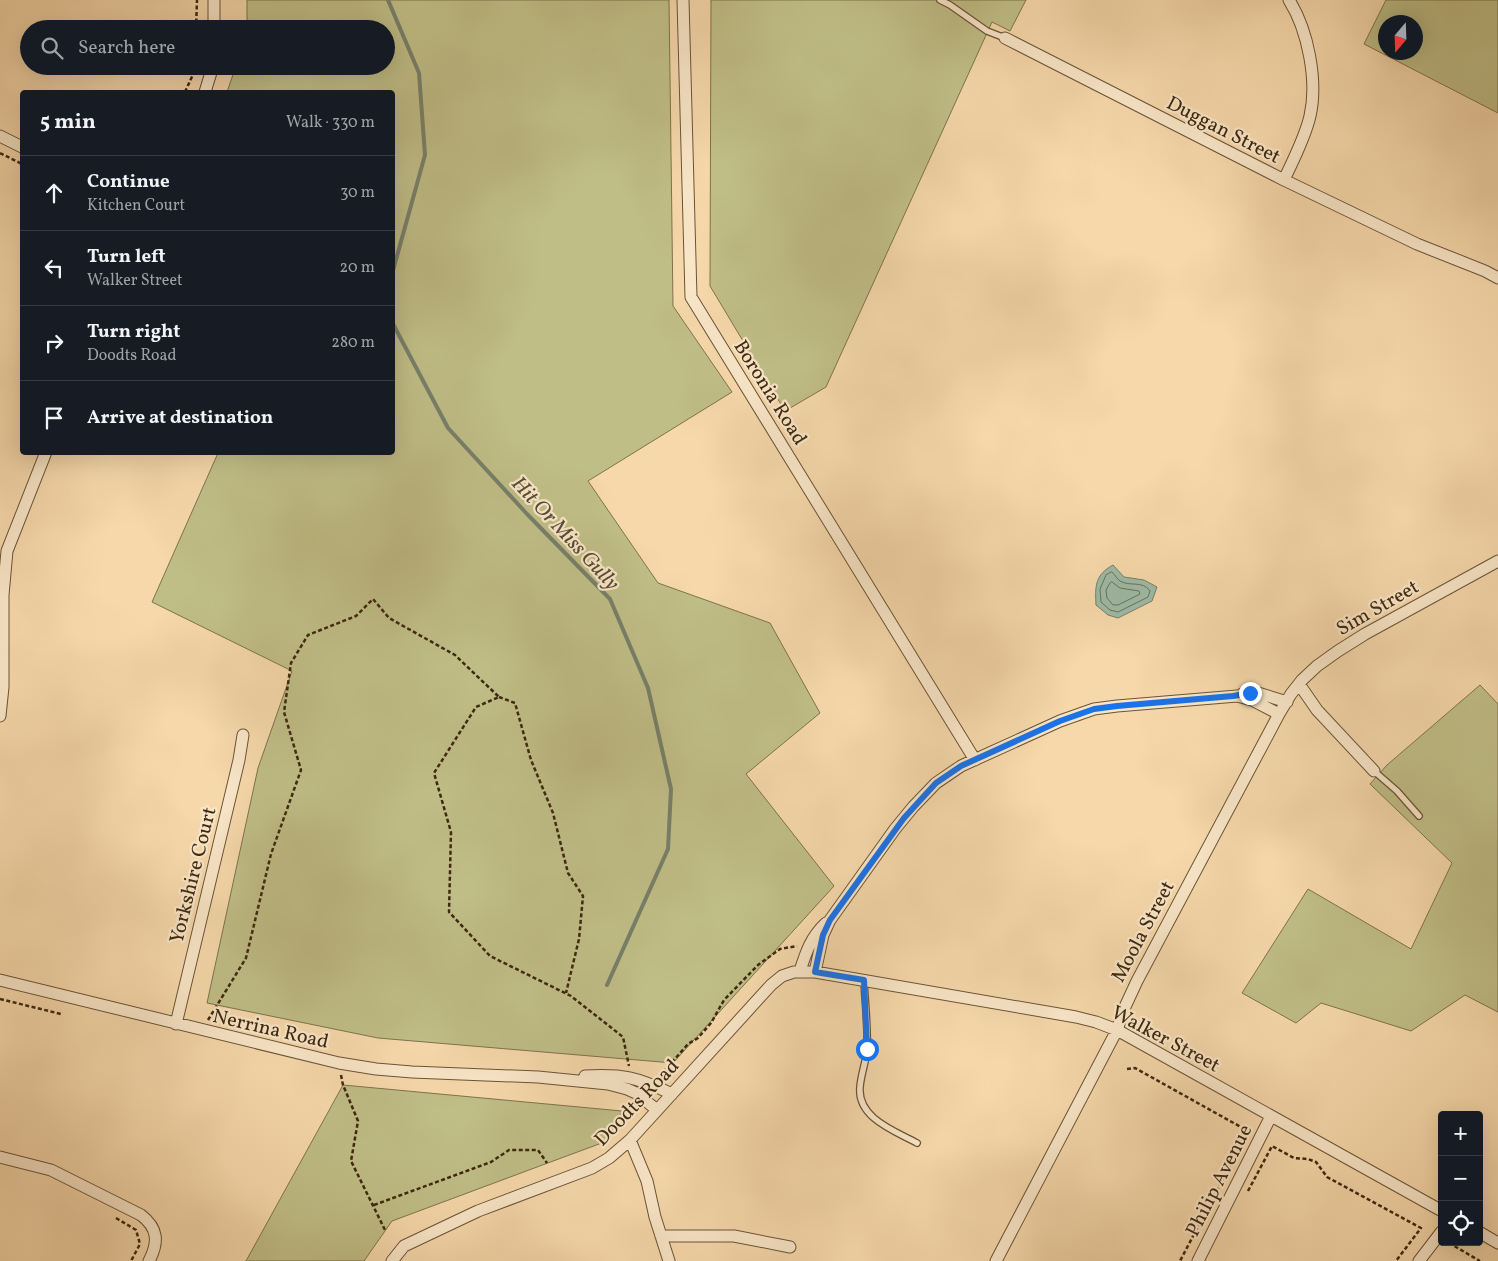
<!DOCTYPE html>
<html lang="en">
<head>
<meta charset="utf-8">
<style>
  :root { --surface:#171b24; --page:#242831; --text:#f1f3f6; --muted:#9ea1a6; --line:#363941 }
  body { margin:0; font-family:Vollkorn,serif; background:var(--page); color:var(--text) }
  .controls { position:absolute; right:15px; bottom:15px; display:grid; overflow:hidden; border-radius:5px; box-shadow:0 5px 20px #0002 }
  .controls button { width:45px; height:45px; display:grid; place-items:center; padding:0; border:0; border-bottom:1px solid var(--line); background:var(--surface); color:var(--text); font:25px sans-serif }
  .compass { position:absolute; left:1378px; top:15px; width:45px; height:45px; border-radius:50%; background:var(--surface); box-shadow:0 5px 20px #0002; rotate:199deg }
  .stop { position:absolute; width:15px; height:15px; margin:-11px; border:4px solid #1a73e8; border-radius:50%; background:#fff }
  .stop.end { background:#1a73e8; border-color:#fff; box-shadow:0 1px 5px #0008 }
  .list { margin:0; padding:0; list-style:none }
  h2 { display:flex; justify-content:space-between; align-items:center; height:65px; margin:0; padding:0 20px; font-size:21px }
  h2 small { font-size:16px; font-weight:400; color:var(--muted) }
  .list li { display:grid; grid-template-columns:32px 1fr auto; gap:15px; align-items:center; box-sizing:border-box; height:75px; padding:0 20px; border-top:1px solid var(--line) }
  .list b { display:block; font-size:19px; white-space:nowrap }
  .list p { margin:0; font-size:16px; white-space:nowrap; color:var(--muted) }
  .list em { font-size:16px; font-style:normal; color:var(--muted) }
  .icon { flex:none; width:28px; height:28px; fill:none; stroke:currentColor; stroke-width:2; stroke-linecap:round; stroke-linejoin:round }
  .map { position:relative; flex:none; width:1498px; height:1261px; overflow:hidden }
  .search { position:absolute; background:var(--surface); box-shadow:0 5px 20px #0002; left:20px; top:20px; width:375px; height:55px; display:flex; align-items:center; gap:12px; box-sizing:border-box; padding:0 18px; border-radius:28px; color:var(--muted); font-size:19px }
  .panel { position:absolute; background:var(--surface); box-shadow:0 5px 20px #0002; left:20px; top:90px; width:375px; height:365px; border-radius:5px }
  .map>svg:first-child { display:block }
  .green { fill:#c0be87; stroke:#7e734b; fill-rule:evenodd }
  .water { fill:#9dbaa6; stroke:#77806a }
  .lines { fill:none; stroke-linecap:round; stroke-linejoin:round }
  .shore { stroke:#6d715a; stroke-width:1 }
  .stream { stroke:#77806a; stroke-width:4 }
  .service-casing { stroke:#6b5436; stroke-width:8 }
  .minor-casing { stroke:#6b5436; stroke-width:13 }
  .path { stroke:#3d280f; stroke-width:2.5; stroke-dasharray:4 2.5; stroke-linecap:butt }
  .service { stroke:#f9e6c8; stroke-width:5.5 }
  .minor { stroke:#f9e6c8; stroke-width:11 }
  .route { stroke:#1a73e8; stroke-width:6 }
  .labels { text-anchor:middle; stroke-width:4.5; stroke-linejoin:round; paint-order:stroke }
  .street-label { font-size:20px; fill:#3d280f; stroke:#f9e6c8 }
  .water-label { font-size:21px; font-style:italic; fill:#554c35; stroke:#f9e6c8 }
</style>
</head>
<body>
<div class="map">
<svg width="1498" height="1261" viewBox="0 0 1498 1261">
  <rect width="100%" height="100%" fill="#f6d8ab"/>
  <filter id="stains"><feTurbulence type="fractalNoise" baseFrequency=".004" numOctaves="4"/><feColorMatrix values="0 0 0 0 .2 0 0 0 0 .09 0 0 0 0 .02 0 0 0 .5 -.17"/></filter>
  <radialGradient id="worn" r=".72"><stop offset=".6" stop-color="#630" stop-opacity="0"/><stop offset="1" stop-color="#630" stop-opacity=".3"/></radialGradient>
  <path class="green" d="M247,0H669L673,306L732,392L588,481L658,583L770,623L820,713L746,774L834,886L673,1063L378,1038L207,1003L258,768L292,671L152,602L218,453L392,452V92H227L236,66H386V29H247Z
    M711,0H1026L1010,31L992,22L826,387L785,411L710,286Z
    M1386,0H1498V113L1364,44ZM1386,22H1416V52H1386Z
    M1480,685L1498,704V1012L1465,995L1411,1031L1321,1003L1296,1023L1242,993L1308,889L1411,949L1452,863L1370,784L1387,765Z
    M343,1085L622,1111L607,1141L392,1221L364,1261H246Z"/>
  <path class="water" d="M1113,565L1124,577L1144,580L1157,587L1152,601L1118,618L1108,615L1096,605C1095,586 1095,575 1113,565Z"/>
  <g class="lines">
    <path class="shore" d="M1112,572C1115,575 1117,579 1120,581C1130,587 1142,580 1150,591L1148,597L1118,612L1110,610L1101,602L1100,589L1106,575Z
      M1112,582L1120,588L1139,591L1140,594L1118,605H1113L1107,598L1106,590L1110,583Z"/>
    <path class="stream" d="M388,0L419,73L425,155L392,274
      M392,322L448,428L527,514L610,599L648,688L671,789L668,849L607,985"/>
    <g class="service-casing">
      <path id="service" d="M940,0L950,5L987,31L1005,38
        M1374,771L1397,791L1419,816
        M864,980C865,1003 868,1026 867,1049C866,1062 861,1074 860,1087C857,1118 895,1131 917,1143"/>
    </g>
    <g class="minor-casing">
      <path id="minor" d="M683,0L691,297L975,760
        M214,29V0
        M1005,38L1284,180L1417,244L1485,271L1498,278
        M205,92L213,66
        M0,136L22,147
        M1284,180C1293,160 1305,138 1310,116C1318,81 1308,30 1289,0
        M1299,684L1317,710L1374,771
        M1242,694L1258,693L1287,702
        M0,716L3,687V595L7,551L46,452
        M800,971C806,952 811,937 826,923
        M815,972L823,935L830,920L895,829L913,807L936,783L961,766L1060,721L1094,709L1117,706L1237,696L1252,700L1279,714
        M0,980L339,1063L376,1069L412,1072L538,1077L608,1084L627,1089L636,1093L657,1110
        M176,1024L239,760L243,735
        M585,1076C623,1074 637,1077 672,1094
        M630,1140L647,1181L655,1217L669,1261
        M0,1157L51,1170L141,1215C158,1228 159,1242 149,1261
        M1479,1232L1498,1243
        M661,1236H734L790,1247
        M392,1261L404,1246L478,1211L592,1168L609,1158L630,1140L771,985L782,976L794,972H815L1076,1017L1096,1022L1117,1030L1442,1211
        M996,1261L1117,1030L1124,1009L1137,981L1279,714L1291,694L1302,680L1317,666L1338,651L1365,634L1498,561
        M1198,1261L1271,1116
        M1419,1261L1442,1231"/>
    </g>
    <path class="path" d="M196,29L197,0
      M185,92L195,70V66
      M0,153L22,164
      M499,697L515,703L531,760L553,813L568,873L583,896L579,939L566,993
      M0,999L61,1014
      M208,1020L246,958L271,854L301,770L284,712L291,663L308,635L356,616L373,599L389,618L455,655L499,697L476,707L434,773L451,832L449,912L490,956L571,996L623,1037L629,1066
      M1127,1069L1135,1068L1248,1131L1180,1261
      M341,1075L343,1085L358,1121L351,1161L385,1230
      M659,1077L688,1044L698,1038L711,1023L724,1000L758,965L780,949L797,946
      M1248,1191L1272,1146L1294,1158L1308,1159L1316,1162L1327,1177L1421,1228L1396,1261
      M374,1205L491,1162L509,1150H538L547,1163
      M116,1218L136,1230L140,1244L131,1261
      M1449,1243L1480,1261"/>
    <use href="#service" class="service"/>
    <use href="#minor" class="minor"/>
  </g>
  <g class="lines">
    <path class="route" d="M867,1049L864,980L815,972L823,935L830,920L904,818L936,783L961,766L1060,721L1094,709L1117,706L1233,696L1250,693"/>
  </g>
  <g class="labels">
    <g class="street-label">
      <text transform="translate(1224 129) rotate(27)" y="7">Duggan Street</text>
      <text transform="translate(771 392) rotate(58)" y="7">Boronia Road</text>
      <text transform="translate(1377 607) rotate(-30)" y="7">Sim Street</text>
      <text transform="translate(192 875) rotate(-76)" y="7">Yorkshire Court</text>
      <text transform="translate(1142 931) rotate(-62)" y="7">Moola Street</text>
      <text transform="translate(271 1028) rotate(13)" y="7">Nerrina Road</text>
      <text transform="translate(1166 1038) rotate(28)" y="7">Walker Street</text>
      <text transform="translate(636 1102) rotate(-46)" y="7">Doodts Road</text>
      <text transform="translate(1218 1180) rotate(-63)" y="7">Philip Avenue</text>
    </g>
    <g class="water-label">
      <text transform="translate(566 533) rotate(47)" y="7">Hit Or Miss Gully</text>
    </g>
  </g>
  <rect width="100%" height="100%" filter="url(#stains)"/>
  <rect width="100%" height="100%" fill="url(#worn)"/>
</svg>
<div class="controls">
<button>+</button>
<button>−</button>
<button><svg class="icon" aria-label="locate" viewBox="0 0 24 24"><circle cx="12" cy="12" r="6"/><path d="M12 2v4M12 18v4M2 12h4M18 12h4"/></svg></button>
</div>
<svg class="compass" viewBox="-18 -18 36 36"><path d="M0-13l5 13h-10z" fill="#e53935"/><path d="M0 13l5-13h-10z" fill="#9ea1a6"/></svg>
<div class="stop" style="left:867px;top:1049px"></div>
<div class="stop end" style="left:1250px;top:693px"></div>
<div class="search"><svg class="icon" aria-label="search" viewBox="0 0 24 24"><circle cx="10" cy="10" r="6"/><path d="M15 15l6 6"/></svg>Search here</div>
<section class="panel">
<h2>5 min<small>Walk · 330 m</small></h2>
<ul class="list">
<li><svg class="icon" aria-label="ahead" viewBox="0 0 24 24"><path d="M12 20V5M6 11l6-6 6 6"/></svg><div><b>Continue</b><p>Kitchen Court</p></div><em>30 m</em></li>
<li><svg class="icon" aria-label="left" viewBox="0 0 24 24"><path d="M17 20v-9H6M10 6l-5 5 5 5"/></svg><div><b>Turn left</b><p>Walker Street</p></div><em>20 m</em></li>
<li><svg class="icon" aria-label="right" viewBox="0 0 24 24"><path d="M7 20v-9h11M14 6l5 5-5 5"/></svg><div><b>Turn right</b><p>Doodts Road</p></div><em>280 m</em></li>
<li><svg class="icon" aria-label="arrive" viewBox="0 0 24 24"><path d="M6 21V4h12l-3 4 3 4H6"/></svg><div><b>Arrive at destination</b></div></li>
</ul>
</section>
</div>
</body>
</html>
